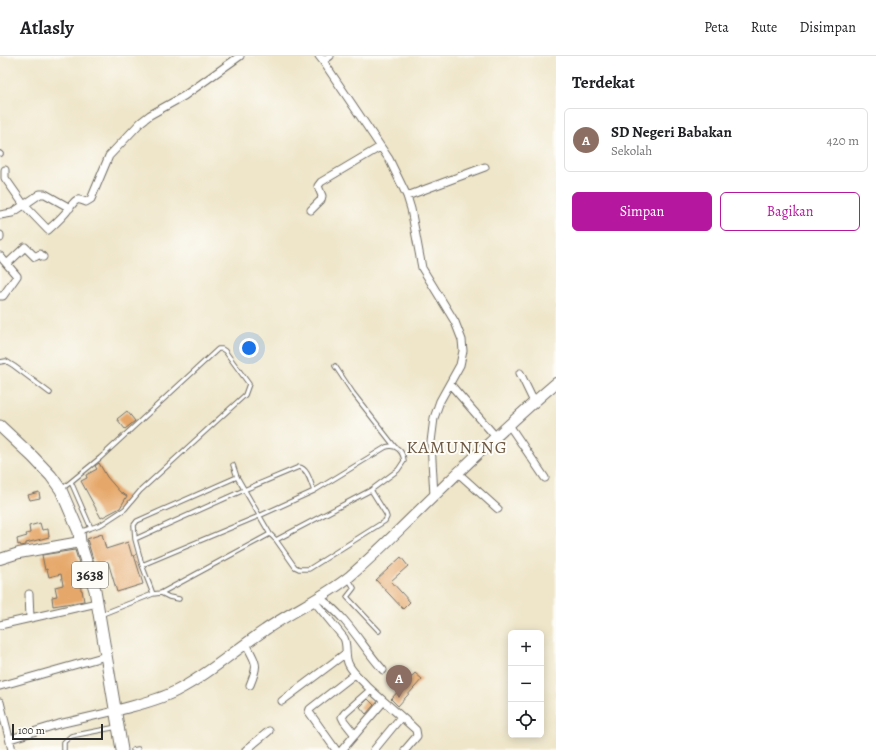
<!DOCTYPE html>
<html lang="id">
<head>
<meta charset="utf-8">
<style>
  :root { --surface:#fff; --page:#f6f6f6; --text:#202124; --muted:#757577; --line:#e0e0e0; --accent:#b5179e }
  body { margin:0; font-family:Alegreya,serif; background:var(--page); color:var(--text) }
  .controls { position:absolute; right:12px; bottom:12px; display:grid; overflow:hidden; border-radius:6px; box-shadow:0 2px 10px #0003 }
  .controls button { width:36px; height:36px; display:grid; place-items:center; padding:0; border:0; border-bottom:1px solid var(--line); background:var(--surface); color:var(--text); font:20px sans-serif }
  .scale { position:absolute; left:12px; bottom:10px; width:91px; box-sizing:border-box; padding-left:4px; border:2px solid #2b2b2b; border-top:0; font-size:11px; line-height:14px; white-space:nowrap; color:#2b2b2b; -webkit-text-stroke:3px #fdfcf7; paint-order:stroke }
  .you { position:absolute; left:249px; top:292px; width:14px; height:14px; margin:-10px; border:3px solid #fff; border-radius:50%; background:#1a73e8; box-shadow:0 0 0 6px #1a73e833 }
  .badge { display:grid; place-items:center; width:26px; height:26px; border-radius:50%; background:var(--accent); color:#fff; font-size:13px; font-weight:700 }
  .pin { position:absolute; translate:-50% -33px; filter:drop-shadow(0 1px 2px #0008) }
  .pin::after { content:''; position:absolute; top:21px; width:14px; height:12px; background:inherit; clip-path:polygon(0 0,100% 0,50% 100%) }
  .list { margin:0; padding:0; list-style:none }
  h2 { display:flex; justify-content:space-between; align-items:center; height:52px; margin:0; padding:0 16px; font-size:17px }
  h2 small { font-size:13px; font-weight:400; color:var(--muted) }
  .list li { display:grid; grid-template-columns:26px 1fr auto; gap:12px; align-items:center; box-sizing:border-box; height:64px; margin:0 8px 8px; padding:0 8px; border:1px solid var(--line); border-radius:6px }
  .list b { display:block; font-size:15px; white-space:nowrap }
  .list p { margin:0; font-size:13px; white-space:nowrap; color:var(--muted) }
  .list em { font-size:13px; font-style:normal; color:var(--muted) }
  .actions { display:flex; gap:8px; padding:12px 16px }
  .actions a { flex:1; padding:9px 0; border:1px solid var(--accent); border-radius:6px; text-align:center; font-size:14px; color:var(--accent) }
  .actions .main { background:var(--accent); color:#fff }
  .icon { flex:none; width:22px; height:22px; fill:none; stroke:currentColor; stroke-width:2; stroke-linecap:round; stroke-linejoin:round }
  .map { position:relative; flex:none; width:556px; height:694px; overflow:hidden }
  header { display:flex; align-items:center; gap:24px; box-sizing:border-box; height:56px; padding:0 20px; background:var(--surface); border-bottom:1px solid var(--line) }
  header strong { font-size:19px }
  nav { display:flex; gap:22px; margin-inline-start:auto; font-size:14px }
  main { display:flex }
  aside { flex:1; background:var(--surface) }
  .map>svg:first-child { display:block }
  .building { fill:#e6a86a }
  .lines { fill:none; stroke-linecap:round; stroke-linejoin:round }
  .lane-casing { stroke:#706c63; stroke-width:5.5 }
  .street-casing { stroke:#706c63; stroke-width:9 }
  .secondary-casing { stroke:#706c63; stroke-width:12 }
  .primary-casing { stroke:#706c63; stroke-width:13 }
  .lane { stroke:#fff; stroke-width:3.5 }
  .street { stroke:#fff; stroke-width:7 }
  .secondary { stroke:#fff; stroke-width:10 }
  .primary { stroke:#fff; stroke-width:11 }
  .labels { text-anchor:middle; stroke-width:4; stroke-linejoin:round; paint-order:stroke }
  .shield { fill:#fdfcf7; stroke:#6a6a68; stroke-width:1 }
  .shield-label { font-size:15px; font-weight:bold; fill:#2b2b2b }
  .quarter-label { font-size:18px; letter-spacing:1px; fill:#6c5741; stroke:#fdfcf7 }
</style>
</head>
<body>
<header>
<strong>Atlasly</strong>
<nav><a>Peta</a><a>Rute</a><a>Disimpan</a></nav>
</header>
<main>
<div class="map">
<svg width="556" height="694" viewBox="0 0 556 694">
  <rect width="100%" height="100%" fill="#fdfcf7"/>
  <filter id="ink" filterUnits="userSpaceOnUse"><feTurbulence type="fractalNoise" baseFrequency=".025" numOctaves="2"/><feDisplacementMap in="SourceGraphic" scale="8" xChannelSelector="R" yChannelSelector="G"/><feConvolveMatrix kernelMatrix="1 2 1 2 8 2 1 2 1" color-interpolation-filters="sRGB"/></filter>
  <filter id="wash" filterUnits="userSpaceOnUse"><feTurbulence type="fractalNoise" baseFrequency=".012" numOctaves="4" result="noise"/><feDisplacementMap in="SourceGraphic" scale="16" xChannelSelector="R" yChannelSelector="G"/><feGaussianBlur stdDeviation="0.9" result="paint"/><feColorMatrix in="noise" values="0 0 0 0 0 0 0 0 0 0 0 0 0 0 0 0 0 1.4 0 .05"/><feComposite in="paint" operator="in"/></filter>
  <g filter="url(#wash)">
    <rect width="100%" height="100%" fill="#efe6ca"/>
    <g id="blocks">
      <path class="building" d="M127,355L135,365L125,373L117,363Z
        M99,407L107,421L120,436L127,440L120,452L101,462L81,425L87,422L86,419L97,413L95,410Z
        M39,436L40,442L30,444L28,439Z
        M40,467L42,474L48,473L49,481L26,487V489L21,490L20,488L18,489L17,483L27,480L26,478L30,477L29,470Z
        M102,478L106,493L128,486L132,500L134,499L143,528L117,536L108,506L95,510L87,483Z
        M75,494L79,507L76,508L78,522H80L81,534H82L84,545L53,550L52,541L57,540L55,531L63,529L61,518L49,521L47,513L45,514L42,499Z
        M401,501L408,510L391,525L410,546L403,553L376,524Z
        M415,617L422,623L398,650L391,643Z
        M368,643L374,649L366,658L360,651Z"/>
    </g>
  </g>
  <g filter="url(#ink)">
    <use href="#blocks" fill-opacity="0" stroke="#706c63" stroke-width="1"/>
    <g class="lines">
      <g class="lane-casing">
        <path id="lane" d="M0,97L1,98
          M0,306L6,305L14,310L50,337
          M335,310L353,337L395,391
          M233,409L237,421L270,478L276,484L295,511L299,513H309L385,465L387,461L386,458L371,434
          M71,426L91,472
          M62,433L100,402L218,293H222L225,295L249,328L245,339L140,435L125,453L102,468L80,476
          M135,483L134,469L137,465L237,421
          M142,509L259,460L314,435L386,391C396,388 403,395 404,405L398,414L371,434L276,484
          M348,522L354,532L347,541L379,575
          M161,537L169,541L179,543
          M153,538L142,509L135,483L244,434L299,411C308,412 311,428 314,435
          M100,559L153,538L161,537L270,478
          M64,694V686L71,680L117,671
          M133,694L138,693"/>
      </g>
      <g class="street-casing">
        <path id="street" d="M319,0L323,5L389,103L407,140L411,153L422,212L455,266L462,284L463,295L460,309L440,345L434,362L431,386L434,440
          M323,5L330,0
          M407,140L485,111
          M70,152L45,138H40L24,149L48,174C56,167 64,160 70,151C72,149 74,145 77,144C80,143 83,145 86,146L91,143L109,100L141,66L150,59L184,40L240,0
          M311,154L321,144L322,140L318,130L321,126L380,91
          M0,159L12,157L24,149L5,122V114
          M0,179V182
          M0,200L17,220L3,240H0
          M7,208L25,191L35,201L40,198L43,201
          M520,317L534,346
          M450,328L496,381
          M509,369L545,422
          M458,417L498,453
          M29,538L30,562
          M320,542C349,563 360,588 383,614
          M314,545L344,582C348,590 344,600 349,609C353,617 361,623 367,630C383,645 400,659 416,674L417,680L405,694
          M0,569L97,547
          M246,587C255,608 260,605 250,629
          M0,630L106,600
          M282,645L346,597
          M0,646L12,694
          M355,679L344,665L342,661L345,657L371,634
          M10,683L59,668L115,655
          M246,694L269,675
          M336,694L309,656L310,653L355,618
          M342,694L383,646
          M374,694L401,661"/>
      </g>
      <g class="secondary-casing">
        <path id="secondary" d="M0,503L19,497L80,486
          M115,655C136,649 157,645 176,635C208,619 235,594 265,574C292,555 323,542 349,521C379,495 406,467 434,440C474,401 514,363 556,327"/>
      </g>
      <g class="primary-casing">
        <path id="primary" d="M0,370L33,401L51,420L61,434L79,476L80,486L95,534L122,694"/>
      </g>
      <use href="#lane" class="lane"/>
      <use href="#street" class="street"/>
      <use href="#secondary" class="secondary"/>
      <use href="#primary" class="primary"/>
    </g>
  </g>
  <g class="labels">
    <rect class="shield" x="72" y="506" width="36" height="26" rx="3"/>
    <g class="shield-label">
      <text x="90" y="524">3638</text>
    </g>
    <g class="quarter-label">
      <text x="457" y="397">KAMUNING</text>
    </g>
  </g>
</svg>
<div class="controls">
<button>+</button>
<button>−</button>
<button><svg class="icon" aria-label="locate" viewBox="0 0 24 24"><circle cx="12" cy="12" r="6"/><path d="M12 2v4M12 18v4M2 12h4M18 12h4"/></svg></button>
</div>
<div class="scale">100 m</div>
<div class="you"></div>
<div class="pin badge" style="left:399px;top:642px;background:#8d6e63">A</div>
</div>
<aside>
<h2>Terdekat<small></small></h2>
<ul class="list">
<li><span class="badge" style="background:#8d6e63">A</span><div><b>SD Negeri Babakan</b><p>Sekolah</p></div><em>420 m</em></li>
</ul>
<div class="actions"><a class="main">Simpan</a><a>Bagikan</a></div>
</aside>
</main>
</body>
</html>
